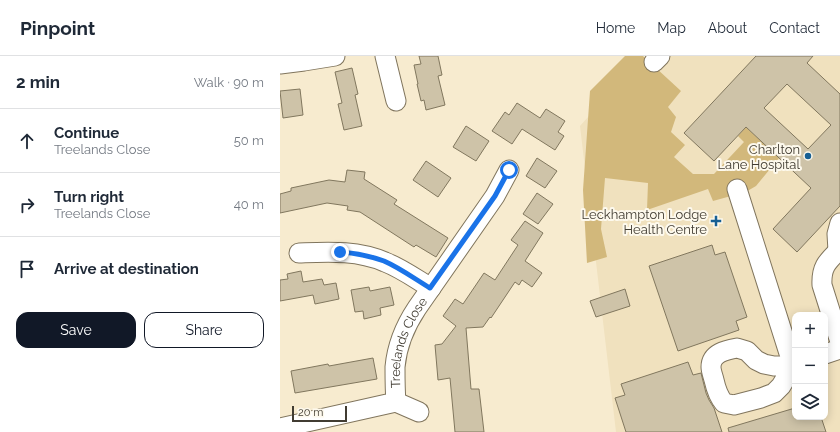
<!DOCTYPE html>
<html lang="en">
<head>
<meta charset="utf-8">
<style>
  :root { --surface:#fff; --page:#f2f2f3; --text:#1f2937; --muted:#747a83; --line:#e0e1e3; --accent:#111827 }
  body { margin:0; font-family:Raleway,sans-serif; background:var(--page); color:var(--text) }
  .controls { position:absolute; right:12px; bottom:12px; display:grid; overflow:hidden; border-radius:8px; box-shadow:0 2px 10px #0003 }
  .controls button { width:36px; height:36px; display:grid; place-items:center; padding:0; border:0; border-bottom:1px solid var(--line); background:var(--surface); color:var(--text); font:20px sans-serif }
  .scale { position:absolute; left:12px; bottom:10px; width:55px; box-sizing:border-box; padding-left:4px; border:2px solid #413c32; border-top:0; font-size:11px; line-height:14px; white-space:nowrap; color:#413c32; -webkit-text-stroke:3px #fdf9ed; paint-order:stroke }
  .stop { position:absolute; width:12px; height:12px; margin:-9px; border:3px solid #1a73e8; border-radius:50%; background:#fff }
  .stop.end { background:#1a73e8; border-color:#fff; box-shadow:0 1px 4px #0008 }
  .list { margin:0; padding:0; list-style:none }
  h2 { display:flex; justify-content:space-between; align-items:center; height:52px; margin:0; padding:0 16px; font-size:17px }
  h2 small { font-size:13px; font-weight:400; color:var(--muted) }
  .list li { display:grid; grid-template-columns:26px 1fr auto; gap:12px; align-items:center; box-sizing:border-box; height:64px; padding:0 16px; border-top:1px solid var(--line) }
  .list b { display:block; font-size:15px; white-space:nowrap }
  .list p { margin:0; font-size:13px; white-space:nowrap; color:var(--muted) }
  .list em { font-size:13px; font-style:normal; color:var(--muted) }
  .actions { display:flex; gap:8px; padding:12px 16px }
  .actions a { flex:1; padding:9px 0; border:1px solid var(--accent); border-radius:12px; text-align:center; font-size:14px; color:var(--accent) }
  .actions .main { background:var(--accent); color:#fff }
  .icon { flex:none; width:22px; height:22px; fill:none; stroke:currentColor; stroke-width:2; stroke-linecap:round; stroke-linejoin:round }
  .map { position:relative; flex:none; width:560px; height:376px; overflow:hidden }
  header { display:flex; align-items:center; gap:24px; box-sizing:border-box; height:56px; padding:0 20px; background:var(--surface); border-bottom:1px solid var(--line) }
  header strong { font-size:19px }
  nav { display:flex; gap:22px; margin-inline-start:auto; font-size:14px }
  main { display:flex }
  aside { flex:1; background:var(--surface) }
  .map>svg:first-child { display:block }
  .built { fill:#f0e1be; fill-rule:evenodd }
  .green { fill:#d2b87b }
  .building { fill:#cec3a8; stroke:#81775e; fill-rule:evenodd }
  .lines { fill:none; stroke-linecap:round; stroke-linejoin:round }
  .minor-casing { stroke:#80755d; stroke-width:21 }
  .minor { stroke:#fff; stroke-width:19 }
  .route { stroke:#1a73e8; stroke-width:5 }
  .poi-dot { fill:#175f93; stroke:#fdf9ed; stroke-width:1.5 }
  .labels { text-anchor:middle; stroke-width:4; stroke-linejoin:round; paint-order:stroke }
  .poi-label { font-size:13px; fill:#413c32; stroke:#fdf9ed; text-anchor:end }
  .street-label { font-size:13px; fill:#413c32; stroke:#fdf9ed }
</style>
</head>
<body>
<header>
<strong>Pinpoint</strong>
<nav><a>Home</a><a>Map</a><a>About</a><a>Contact</a></nav>
</header>
<main>
<aside>
<h2>2 min<small>Walk · 90 m</small></h2>
<ul class="list">
<li><svg class="icon" aria-label="ahead" viewBox="0 0 24 24"><path d="M12 20V5M6 11l6-6 6 6"/></svg><div><b>Continue</b><p>Treelands Close</p></div><em>50 m</em></li>
<li><svg class="icon" aria-label="right" viewBox="0 0 24 24"><path d="M7 20v-9h11M14 6l5 5-5 5"/></svg><div><b>Turn right</b><p>Treelands Close</p></div><em>40 m</em></li>
<li><svg class="icon" aria-label="arrive" viewBox="0 0 24 24"><path d="M6 21V4h12l-3 4 3 4H6"/></svg><div><b>Arrive at destination</b></div></li>
</ul>
<div class="actions"><a class="main">Save</a><a>Share</a></div>
</aside>
<div class="map">
<svg width="560" height="376" viewBox="0 0 560 376">
  <rect width="100%" height="100%" fill="#f7ebcf"/>
  <path class="built" d="M366,0H560V376H336L300,70L334,32ZM515,259H545V361H515Z"/>
  <path class="green" d="M345,0H363L401,35L388,51L396,61L391,76L405,89L394,101L413,118H434L464,86L458,80L466,71L499,102L476,130L464,137L461,124L450,127L453,134L451,140L433,145L428,133L367,154L368,127L325,122L321,173L327,201L307,207L303,134L310,35Z"/>
  <path class="building" d="M139,0H158L162,19L158,20L165,49L146,54L144,44L141,45L137,28H138L134,9L141,8Z
    M476,0H533L527,7L560,38V150L517,196L493,173L531,132L466,71L434,105L404,77ZM507,28L551,69L528,93L484,52Z
    M72,12L78,38L75,39L82,70L64,74L58,48L62,47L55,16Z
    M20,33L23,59L3,62L0,35Z
    M237,47L260,62L266,53L285,65L278,76L284,80L275,94L242,73L232,88L212,75L225,56L229,59Z
    M186,70L209,85L196,105L173,91Z
    M257,102L277,115L265,132L246,120Z
    M146,105L171,122L158,141L133,124Z
    M67,114L85,116L84,123L117,144L114,148L168,182L156,201L136,189L134,191L80,156L67,154L68,150L47,147L0,157V138L11,135V132L49,124L65,126Z
    M257,137L273,148L258,168L243,158Z
    M245,165L263,177L245,205L262,217L252,231L242,224L239,229L235,226L211,262L210,261L203,271L186,272L191,333H199L204,376H175L170,322L158,324L155,289L162,288L176,270L163,260L175,243L183,248L204,217L215,224L238,189L231,184Z
    M432,189L435,199L445,196L467,261L456,265L459,274L398,295L369,210Z
    M21,215L23,226L42,223L44,229L56,227L59,243L35,248L33,239L0,245V224L8,223L7,218Z
    M89,231L90,235L110,231L114,249L100,252L101,259L84,263L83,255L75,256L71,234Z
    M345,233L350,250L316,261L310,245Z
    M93,302L97,323L15,337L11,315L48,308L49,310Z
    M408,306L413,319L421,317L426,337L429,344L434,352L442,376H346L335,342L345,339L341,328Z
    M515,352V361H541L546,376H449L448,372Z"/>
  <g class="lines">
    <g class="minor-casing">
      <g id="minor">
        <path d="M105,0L116,45"/>
        <path d="M374,6L380,0"/>
        <path d="M0,8L24,5L55,0"/>
        <path d="M457,133L513,310L515,309"/>
        <path d="M560,193C548,205 541,210 542,229L560,286"/>
        <path d="M558,195L557,178L560,167"/>
        <path d="M19,197C48,196 77,194 105,206C121,212 136,223 151,232"/>
        <path d="M457,292L467,295L476,304L484,308L494,310H513L501,330L494,337L481,342L454,349L444,347C438,340 436,333 434,324C433,320 431,315 431,311C431,297 446,294 457,292Z"/>
        <path d="M545,298L560,293"/>
        <path d="M116,346L139,356"/>
        <path id="s1" d="M0,372L116,346C115,334 115,322 115,311C117,289 125,270 137,252L215,140L229,114"/>
      </g>
    </g>
    <use href="#minor" class="minor"/>
  </g>
  <g class="lines">
    <path class="route" d="M60,196C75,197 90,200 104,205C120,212 135,223 150,232L215,140L229,114"/>
  </g>
  <g class="poi-dot">
    <circle cx="528" cy="100" r="4"/>
    <path d="M434 159h4v4h4v4h-4v4h-4v-4h-4v-4h4z"/>
  </g>
  <g class="labels">
    <g class="poi-label">
      <text x="520" y="98">Charlton<tspan x="520" dy="15">Lane Hospital</tspan></text>
      <text x="427" y="163">Leckhampton Lodge<tspan x="427" dy="15">Health Centre</tspan></text>
    </g>
    <g class="street-label">
      <text dy="5" stroke="none"><textPath href="#s1" startOffset="181">Treelands Close</textPath></text>
    </g>
  </g>
</svg>
<div class="controls">
<button>+</button>
<button>−</button>
<button><svg class="icon" aria-label="layers" viewBox="0 0 24 24"><path d="M12 4l9 5-9 5-9-5zM3 14l9 5 9-5"/></svg></button>
</div>
<div class="scale">20 m</div>
<div class="stop" style="left:229px;top:114px"></div>
<div class="stop end" style="left:60px;top:196px"></div>
</div>
</main>
</body>
</html>
